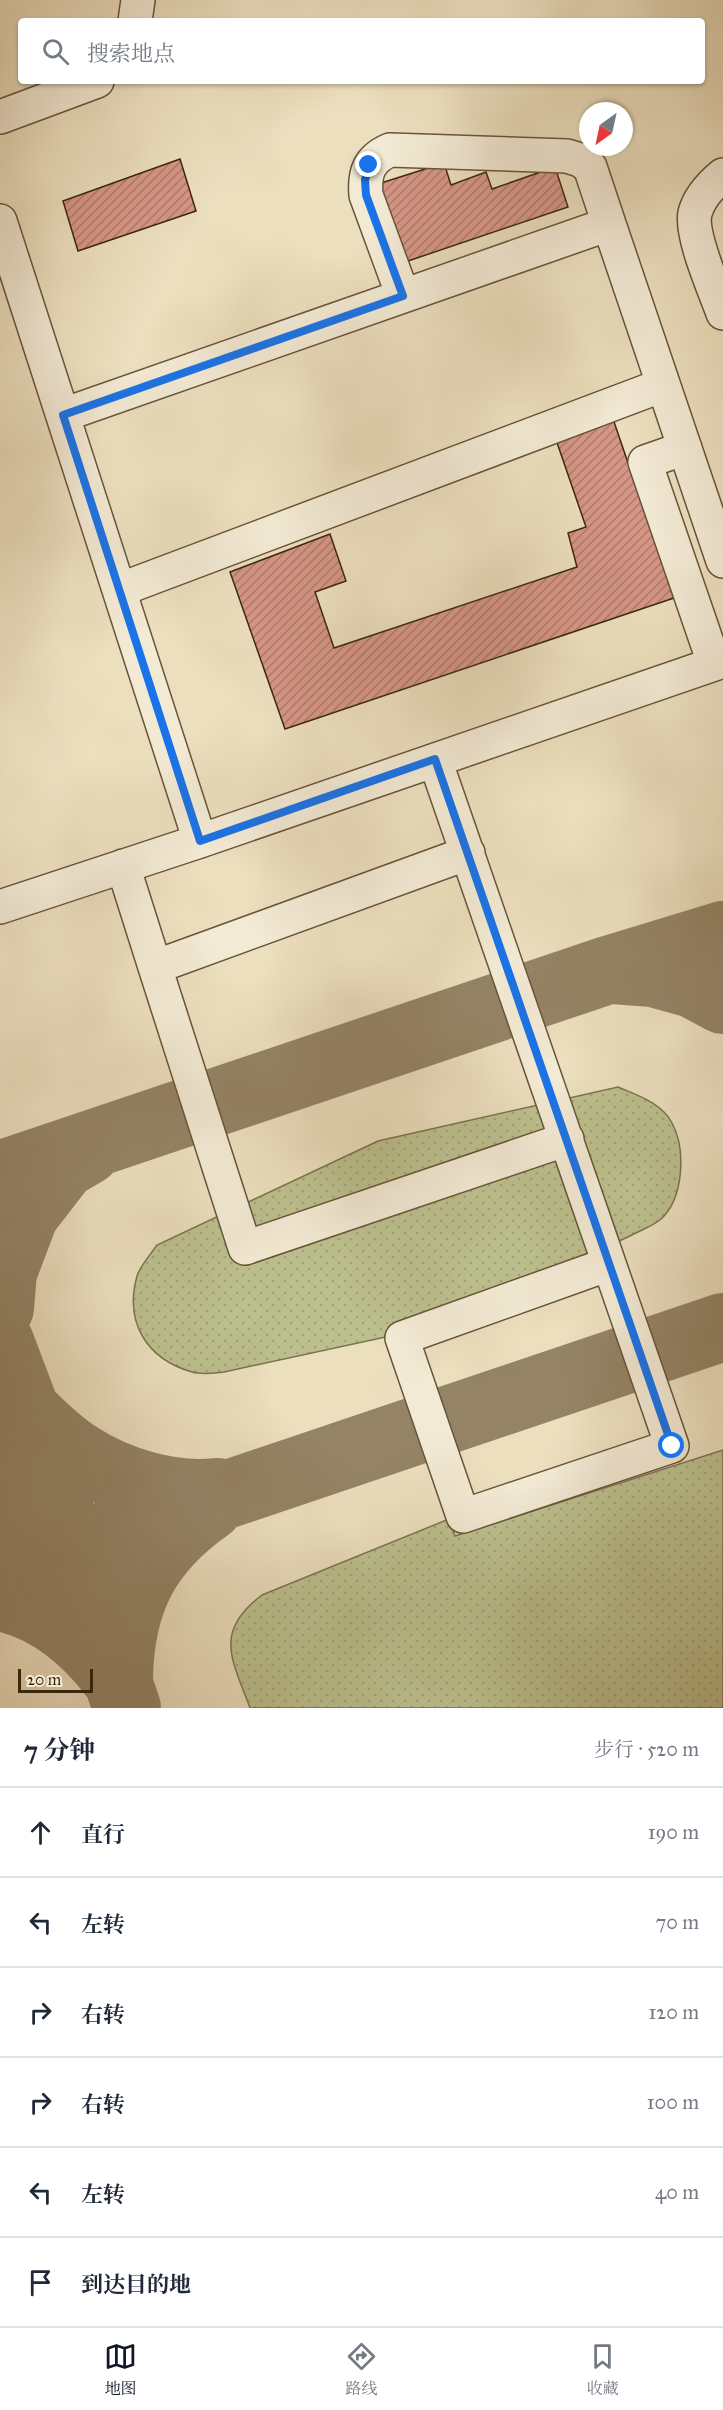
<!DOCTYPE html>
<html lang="zh">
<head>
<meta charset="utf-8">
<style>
  :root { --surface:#fff; --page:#f2f2f3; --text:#1f2937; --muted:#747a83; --line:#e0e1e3; --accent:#111827 }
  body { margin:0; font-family:"IM FELL Great Primer","Noto Serif SC",serif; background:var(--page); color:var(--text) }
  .compass { position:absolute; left:579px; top:102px; width:54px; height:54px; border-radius:50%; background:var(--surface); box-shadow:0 2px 4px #0004; rotate:213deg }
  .scale { position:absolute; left:18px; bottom:15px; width:75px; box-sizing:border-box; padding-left:6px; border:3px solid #3b270c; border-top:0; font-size:16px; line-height:21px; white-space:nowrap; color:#3b270c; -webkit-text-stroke:4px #f3ead5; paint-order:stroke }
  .stop { position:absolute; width:18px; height:18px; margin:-14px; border:4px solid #1a73e8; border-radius:50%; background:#fff }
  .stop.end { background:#1a73e8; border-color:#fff; box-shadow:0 2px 6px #0008 }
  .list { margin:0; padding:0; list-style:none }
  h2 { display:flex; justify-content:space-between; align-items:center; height:78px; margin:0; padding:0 24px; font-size:26px }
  h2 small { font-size:20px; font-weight:400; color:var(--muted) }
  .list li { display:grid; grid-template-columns:39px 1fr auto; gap:18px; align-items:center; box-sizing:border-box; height:90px; padding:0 24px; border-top:2px solid var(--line) }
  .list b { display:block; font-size:22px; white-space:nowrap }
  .list em { font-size:20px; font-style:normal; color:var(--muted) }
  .icon { flex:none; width:33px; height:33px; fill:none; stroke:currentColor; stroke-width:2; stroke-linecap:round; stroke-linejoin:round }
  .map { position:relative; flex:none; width:723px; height:1708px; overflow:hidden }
  .search { position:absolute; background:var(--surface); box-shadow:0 2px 4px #0004; left:18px; right:18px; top:18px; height:66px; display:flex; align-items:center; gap:15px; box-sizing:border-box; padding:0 21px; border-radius:6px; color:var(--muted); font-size:22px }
  .sheet { height:618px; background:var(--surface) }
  nav { display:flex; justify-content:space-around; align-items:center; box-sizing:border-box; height:84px; border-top:2px solid var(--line); background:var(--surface); font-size:16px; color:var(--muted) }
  nav a { display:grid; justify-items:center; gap:3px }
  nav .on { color:var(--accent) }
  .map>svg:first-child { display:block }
  .grass { fill:url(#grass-dots); stroke:#7c744d; stroke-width:1.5 }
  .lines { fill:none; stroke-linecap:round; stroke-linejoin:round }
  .taxiway { stroke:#948365; stroke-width:68 }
  .building { fill:url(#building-hatch); stroke:#3b270c; stroke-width:1.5 }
  .minor-casing { stroke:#675538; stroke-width:36 }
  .minor { stroke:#f3ead5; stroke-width:33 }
  .route { stroke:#1a73e8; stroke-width:8 }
</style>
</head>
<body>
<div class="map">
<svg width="723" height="1708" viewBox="0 0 723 1708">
  <defs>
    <pattern id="grass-dots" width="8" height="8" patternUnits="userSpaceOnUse" patternTransform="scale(1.5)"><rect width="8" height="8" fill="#bcc08e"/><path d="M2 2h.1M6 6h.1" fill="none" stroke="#a2a579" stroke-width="1.8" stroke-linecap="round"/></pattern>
    <pattern id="building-hatch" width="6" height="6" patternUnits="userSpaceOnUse" patternTransform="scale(1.5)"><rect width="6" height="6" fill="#d69686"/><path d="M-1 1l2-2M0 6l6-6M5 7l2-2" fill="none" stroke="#af7a6c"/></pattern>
  </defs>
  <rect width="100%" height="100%" fill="#ecdfbe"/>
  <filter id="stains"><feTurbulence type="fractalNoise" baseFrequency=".00333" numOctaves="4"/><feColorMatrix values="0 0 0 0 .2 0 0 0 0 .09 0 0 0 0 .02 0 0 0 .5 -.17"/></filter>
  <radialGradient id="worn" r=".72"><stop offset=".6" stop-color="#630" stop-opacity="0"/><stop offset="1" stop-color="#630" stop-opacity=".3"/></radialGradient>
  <path class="grass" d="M618,1087C637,1095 662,1103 672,1123C686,1149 684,1198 661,1219C653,1226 641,1230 632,1235L441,1325L224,1372C214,1373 202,1375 192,1372C147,1359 124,1323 137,1276C140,1266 151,1254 157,1245L378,1141Z
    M723,1450V1708H250C232,1659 213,1632 262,1595L449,1519L455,1536Z"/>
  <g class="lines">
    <path class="taxiway" d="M613,970L653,973L693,984L723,1000
      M0,1175L608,970L723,935
      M0,1308L3,1272L25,1214L63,1165L87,1151
      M0,1342L26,1411L127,1708
      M26,1411C43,1427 59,1444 79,1456C118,1481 171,1497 217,1492
      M0,1522C20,1490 23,1450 26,1414
      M0,1571L723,1327
      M0,1597C48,1607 84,1637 113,1675
      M119,1679C120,1602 146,1551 209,1507"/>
  </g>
  <path class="building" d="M180,159L196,211L78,251L63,201Z
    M444,163L451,185L486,172L492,189L555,167L568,207L405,262L378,184Z
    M611,413L674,598L285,729L230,572L330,534L346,581L315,592L334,648L577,567L568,533L586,527L553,431Z"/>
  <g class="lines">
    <g class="minor-casing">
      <path id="minor" d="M135,21L138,0
        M0,117L97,81
        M723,175C712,184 699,198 695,213C690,234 715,291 723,313
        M0,221L200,841
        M403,296L366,195C364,173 369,159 390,150L567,156L580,160L590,167L609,224
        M63,415L609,224L723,561
        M685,448L645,462L714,663
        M119,590L663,385
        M435,760L672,1446L463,1516L402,1338L609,1264
        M468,853L155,967L245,1248L567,1139
        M123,866L155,967
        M0,907L200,841L723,661"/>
    </g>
    <use href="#minor" class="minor"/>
  </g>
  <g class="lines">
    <path class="route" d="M369,165L365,180L366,195L403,296L63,415L200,841L435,759L672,1446"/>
  </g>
  <rect width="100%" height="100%" filter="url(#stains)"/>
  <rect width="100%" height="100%" fill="url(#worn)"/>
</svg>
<svg class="compass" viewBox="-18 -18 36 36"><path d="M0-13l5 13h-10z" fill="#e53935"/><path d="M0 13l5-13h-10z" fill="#747a83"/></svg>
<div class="scale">20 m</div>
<div class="stop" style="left:672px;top:1446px"></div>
<div class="stop end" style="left:369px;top:165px"></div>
<div class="search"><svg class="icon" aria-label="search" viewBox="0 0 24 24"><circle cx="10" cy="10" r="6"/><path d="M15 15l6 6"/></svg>搜索地点</div>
</div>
<section class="sheet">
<h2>7 分钟<small>步行 · 520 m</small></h2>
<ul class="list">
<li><svg class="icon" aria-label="ahead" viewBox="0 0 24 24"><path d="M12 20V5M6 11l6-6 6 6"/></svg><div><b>直行</b></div><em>190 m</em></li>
<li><svg class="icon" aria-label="left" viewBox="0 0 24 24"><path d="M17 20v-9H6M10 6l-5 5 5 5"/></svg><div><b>左转</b></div><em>70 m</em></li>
<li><svg class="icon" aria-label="right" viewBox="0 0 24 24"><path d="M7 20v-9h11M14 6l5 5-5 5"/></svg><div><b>右转</b></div><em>120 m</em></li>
<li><svg class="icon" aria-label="right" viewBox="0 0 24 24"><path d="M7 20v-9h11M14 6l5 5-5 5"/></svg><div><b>右转</b></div><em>100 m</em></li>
<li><svg class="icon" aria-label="left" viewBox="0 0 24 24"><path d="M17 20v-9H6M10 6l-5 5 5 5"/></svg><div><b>左转</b></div><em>40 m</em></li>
<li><svg class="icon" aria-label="arrive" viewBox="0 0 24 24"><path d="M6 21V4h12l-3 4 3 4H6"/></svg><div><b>到达目的地</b></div></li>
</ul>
</section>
<nav>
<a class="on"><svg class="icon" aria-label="map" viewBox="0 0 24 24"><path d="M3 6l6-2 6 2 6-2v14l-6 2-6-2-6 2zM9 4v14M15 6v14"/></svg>地图</a>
<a><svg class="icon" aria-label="directions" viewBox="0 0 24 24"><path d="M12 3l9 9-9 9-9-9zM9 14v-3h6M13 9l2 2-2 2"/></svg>路线</a>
<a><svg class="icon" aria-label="saved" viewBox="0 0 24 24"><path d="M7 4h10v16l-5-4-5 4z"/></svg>收藏</a>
</nav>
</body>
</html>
